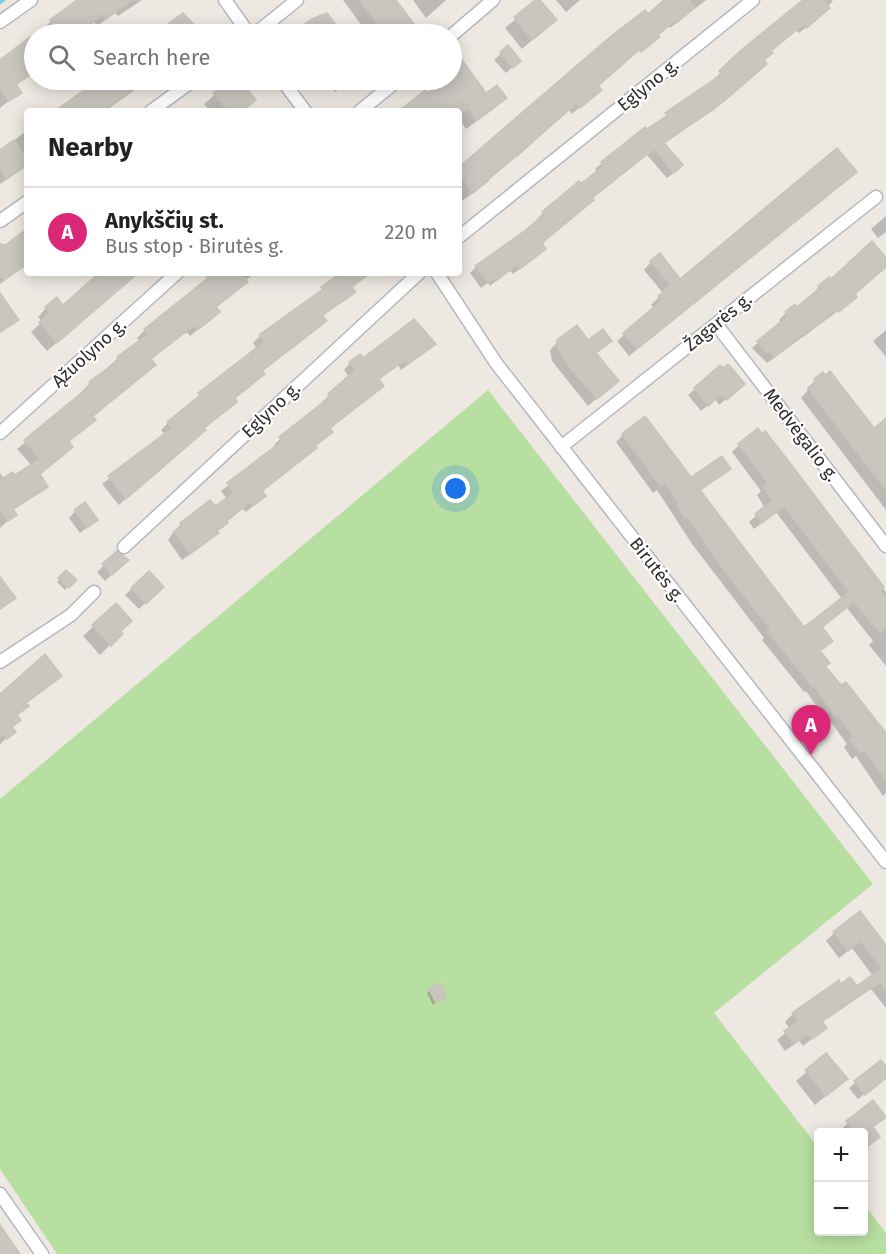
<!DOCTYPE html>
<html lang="en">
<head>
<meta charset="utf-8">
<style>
  :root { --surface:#fff; --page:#f2f2f2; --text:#222; --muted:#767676; --line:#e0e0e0; --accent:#db2777 }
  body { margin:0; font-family:"Fira Sans",sans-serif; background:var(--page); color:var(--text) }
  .controls { position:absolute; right:18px; bottom:18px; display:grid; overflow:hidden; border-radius:6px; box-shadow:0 3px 15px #0003 }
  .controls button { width:54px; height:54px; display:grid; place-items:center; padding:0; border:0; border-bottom:2px solid var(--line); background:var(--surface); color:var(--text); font:30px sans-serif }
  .you { position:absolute; left:456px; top:489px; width:21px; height:21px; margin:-15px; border:4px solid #fff; border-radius:50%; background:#1a73e8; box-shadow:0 0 0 9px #1a73e833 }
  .badge { display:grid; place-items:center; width:39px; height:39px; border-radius:50%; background:var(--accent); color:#fff; font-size:20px; font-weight:700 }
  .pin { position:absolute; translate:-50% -50px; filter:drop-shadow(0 2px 3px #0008) }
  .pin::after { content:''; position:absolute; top:32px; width:21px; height:18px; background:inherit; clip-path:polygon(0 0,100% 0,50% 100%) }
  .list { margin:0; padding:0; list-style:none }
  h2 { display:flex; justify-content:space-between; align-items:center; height:78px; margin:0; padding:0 24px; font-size:26px }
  h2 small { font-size:20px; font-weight:400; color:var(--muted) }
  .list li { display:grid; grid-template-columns:39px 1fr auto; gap:18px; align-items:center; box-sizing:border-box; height:90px; padding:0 24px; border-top:2px solid var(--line) }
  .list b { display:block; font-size:22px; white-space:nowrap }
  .list p { margin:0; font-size:20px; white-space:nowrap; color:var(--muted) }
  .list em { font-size:20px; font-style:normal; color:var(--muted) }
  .icon { flex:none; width:33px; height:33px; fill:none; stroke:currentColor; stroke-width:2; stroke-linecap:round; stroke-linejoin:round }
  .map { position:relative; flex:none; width:886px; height:1254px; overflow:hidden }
  .search { position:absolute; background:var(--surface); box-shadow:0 3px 15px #0003; left:24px; top:24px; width:438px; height:66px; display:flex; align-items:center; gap:15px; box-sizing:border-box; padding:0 21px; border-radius:33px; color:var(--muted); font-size:22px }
  .panel { position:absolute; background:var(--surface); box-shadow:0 3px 15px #0003; left:24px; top:108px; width:438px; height:168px; border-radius:6px }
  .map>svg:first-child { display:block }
  .green { fill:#b8dfa2 }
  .shadow { fill:#0003 }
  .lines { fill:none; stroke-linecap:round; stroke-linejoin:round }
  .stream { stroke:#7dcde6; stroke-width:4 }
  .building { fill:#c9c6bf; stroke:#c9c3ba; stroke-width:1.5 }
  .street-casing { stroke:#b4b7bf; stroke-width:15 }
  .street { stroke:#fff; stroke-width:12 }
  .labels { text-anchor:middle; stroke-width:4.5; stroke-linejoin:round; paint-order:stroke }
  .street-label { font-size:18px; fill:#2d2d2d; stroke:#fff }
</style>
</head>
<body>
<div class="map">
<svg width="886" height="1254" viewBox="0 0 886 1254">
  <rect width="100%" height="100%" fill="#ede8e1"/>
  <path class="green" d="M488,390L873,884L714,1013L818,1147V1232H864V1204L886,1233V1254H57L0,1169V799Z"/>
  <path class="shadow" d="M81,0H142L118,16L115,13L97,26L94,22L77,34H39L51,21Z
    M343,0H395L415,28L408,34H368Z
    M413,0H446L426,18Z
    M538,0L555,20L522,49L505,28Z
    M556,0H580L566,12Z
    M667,0H706L670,28L668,26L597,86L592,97L572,114L569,110L517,157L515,155L494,173L488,182L459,203V168Z
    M805,0H833L822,15L799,33L796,30L770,52L758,70L715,109L663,144L675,172L667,178L647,155L591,199L541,244L544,249L538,255L513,274L510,270L490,286L488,283L481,288L470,273L476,267L538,221L537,219L543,213L598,172L595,169L602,163L715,80L714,79L742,52Z
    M191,21L199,34H158L163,30Z
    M34,37V73L15,86L20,92L0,108V62Z
    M508,47L513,67L506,73L494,60Z
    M462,62L486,95L505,98L495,108L466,129L459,119V111H402L436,88L434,85L439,80H452V69Z
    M99,80H149L105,111H57Z
    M232,80H238L254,100L242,111H210L204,104Z
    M326,80H351L335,92Z
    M27,130V166L0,184V152Z
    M848,179L629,356L617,341L654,308L651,305L663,293L644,270L651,262L680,281Z
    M886,216V232L878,238L871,229Z
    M27,230V264L0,284V247L6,246Z
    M886,261V266L853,294L849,303L767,363L752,348L782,323L779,320L786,313L795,306L797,309L814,295L813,293L819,287Z
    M100,273H136L47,351L31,332L42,322L38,317L46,308L63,307Z
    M215,273H254L215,308L218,312L210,320L190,336L188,333L183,334L150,360L146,373L92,417L94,420L68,442L39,474L46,486L12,511L15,514L0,528V473L4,479L14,477L32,466L17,449L84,393L82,391L118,358L140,342L137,338L145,330Z
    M344,273H369L351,288L354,292L347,299L321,317L318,328L261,372L119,505L102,484L165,435L161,430L168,423L199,395L257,349L253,343L260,336Z
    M425,330L434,343L428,350L401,370L398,365L378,380L382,386L329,429L308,455L261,492L264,496L257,503L246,512L242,508L216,531L217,533L210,540L182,560L168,540L174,531L181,524L227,499L221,491L276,448L274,445L280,439L324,404L322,402L349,377L344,370L350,363L363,360Z
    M886,330V357L873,341Z
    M610,341L595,354L609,388L588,406L552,361L550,350L558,342Z
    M823,374L874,431L883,424L881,422L886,417V510L801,398L808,390L807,388Z
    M695,389L736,391L719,405L715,399L701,411L688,395Z
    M765,433L886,592V666L869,645L873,641L847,608L821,628L831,641L819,652L824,667L886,736V793L883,796L856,756L852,759L844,747L847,744L831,722L829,724L806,691L804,692L762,640L764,638L692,544L657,490L653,493L616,442L623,435L691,479L729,469L700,491L804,629L842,599L776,512L754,529L749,522L765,508L757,495L761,491L732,452L739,445Z
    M75,511L89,526L80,533L69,518Z
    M117,553L126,561L105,581L97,572Z
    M67,572L75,580L65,590L57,582Z
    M149,573L162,587L139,609L125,595Z
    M116,605L121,634L100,655L83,636Z
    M53,682L25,704L16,716L7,738L0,744V694Z
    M834,933L886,948V1008L871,989L821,1023L825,1028L803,1046L799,1041L785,1051L777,1040L790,1029L785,1022L793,1014L838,982L841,986L857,988L873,976L852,948L839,958L826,941Z
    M430,990L445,997L433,1005L427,993Z
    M826,1055L846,1079L815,1105L796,1081Z
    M881,1062L886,1068V1077L858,1099L849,1088Z
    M873,1103L884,1117L871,1128L872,1143L864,1149V1132H843L841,1129Z"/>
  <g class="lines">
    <path class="stream" d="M0,2L3,0"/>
  </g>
  <path class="building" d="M77,0H132L106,19L103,15L77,34H38L53,24L50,20Z
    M360,0H396L417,28L408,34H384Z
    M535,0H540L557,20L532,40L514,17Z
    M664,0H689L695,7L678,22L676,20L658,35L660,37L641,52L639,50L598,86L602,90L580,108L577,103L473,193L459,175V167L610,37L645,10L648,14Z
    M803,0H824L830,8L807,28L804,24L771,51L773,53L764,60L767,64L723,102L664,143L683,165L674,173L654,149L592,198L594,200L542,243L546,249L520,269L517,265L497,280L495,278L489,283L475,266L523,232L545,214L542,212L579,181L581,183L587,179L604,165L601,162L645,127L647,129L667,116L665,113L722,74L719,71L741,50Z
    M183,13L203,34H154Z
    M327,13L336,25L323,34H291L312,19Z
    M30,37L34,44V72L16,84L22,93L9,101L0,89V60Z
    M508,45L521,61L513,68L500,52Z
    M462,60L486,93L497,85L507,98L476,120L468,109L465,111H399L425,90L427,93L443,80H452V67Z
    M98,80H146L102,111H55Z
    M230,80H240L256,100L242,111H228L213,93Z
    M14,140L27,157V164L7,179L0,169V150Z
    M837,148L857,172L637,349L623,333L662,300L658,296L670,285L650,261L660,253L680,279Z
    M27,229V264L4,280L0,275V244L5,245Z
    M872,241L886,258V267L857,292L855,294L857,297L839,312L837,309L804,336L802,334L775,357L769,351L767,353L757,341L788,316L785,312L795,304L797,307L820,288L818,286L829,277L831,279Z
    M99,273H138L57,343L39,322L50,313L45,307L57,297L63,305Z
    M204,273H240L248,282L216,307L220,312L199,329L196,326L192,327L151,359L156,365L93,416L96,420L69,441L73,447L40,474L48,487L13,509L17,515L8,521L0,511V480L13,472L15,475L40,459L24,440L91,385L89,382L119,360L117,357L148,334L144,329L208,278Z
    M341,273H370L352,287L356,292L322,315L327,321L262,371L265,374L235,398L237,402L204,428L206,430L126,499L108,476L172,428L167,422L200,395L198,393L264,342L259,335L323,289L321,287Z
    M0,293L19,320L0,332Z
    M414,319L436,344L408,364L405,360L379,379L384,386L330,428L333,432L315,446L317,448L262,491L266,496L253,506L250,502L227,521L228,523L217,531L219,533L190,554L174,532L182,526L180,523L210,500L215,506L234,493L227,483L282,441L279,437L330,397L328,394L355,370L349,362L360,354L363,358Z
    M577,325L588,340L603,329L612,341L596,353L619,381L597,399L571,369L556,345L557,340Z
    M728,364L745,384L727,400L722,394L708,406L694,388L720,365L723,368Z
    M830,371L874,428L886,419V490L808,389L816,383L814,379L823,372L825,375Z
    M645,416L691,477L722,456L731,469L700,490L804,627L849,592L784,506L762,523L755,514L772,500L763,487L768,483L738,444L758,428L762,434L765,431L787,459L884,587L880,590L886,597V628L880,633L854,602L822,627L833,641L820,651L830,663L825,666L841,685L846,682L886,733V779L864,750L860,753L850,739L853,736L839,716L836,718L814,685L812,686L768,632L771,630L720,565L688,517L686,519L677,506L680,504L665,484L661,487L622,434Z
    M85,502L98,520L87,528L74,510Z
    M117,551L129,560L112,575L102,564Z
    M66,570L77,580L69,588L58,578Z
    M149,571L164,587L146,604L131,588Z
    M0,577L16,598L0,609Z
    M116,603L132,621L121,631L123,634L111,646L92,625Z
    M45,654L62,676L26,703L29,706L17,715L21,720L12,727L16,732L7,739L3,734L0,737V694Z
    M860,911L886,945V991L880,982L822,1021L827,1028L812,1039L808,1034L794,1044L784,1031L798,1021L792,1013L839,980L841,984L850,977L857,986L881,968L861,941L848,951L833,932Z
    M440,983L447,998L436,1003L429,989Z
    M826,1053L848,1079L826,1096L805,1070Z
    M881,1060L886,1066V1078L865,1095L854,1081Z
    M873,1100L886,1117L873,1127L880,1137L864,1149V1132H855L846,1121Z
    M0,1225L20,1254H0Z"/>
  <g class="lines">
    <g class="street-casing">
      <path id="street" d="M225,0L249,34
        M0,22L31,0
        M255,34L297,0
        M452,35L493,0
        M282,80L305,111
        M151,111L194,80
        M360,111L398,80
        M0,221L27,202
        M459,237L753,0
        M437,273L496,363L886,862
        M716,324L886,546
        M0,433L177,273
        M561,447L876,197
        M124,547L419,273
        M0,662L71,615L94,592
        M0,1194L42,1254"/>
    </g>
    <use href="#street" class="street"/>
  </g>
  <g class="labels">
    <g class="street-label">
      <text transform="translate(648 85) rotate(-39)" y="6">Eglyno g.</text>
      <text transform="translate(718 322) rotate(-39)" y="6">Žagarės g.</text>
      <text transform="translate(89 353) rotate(-42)" y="6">Ąžuolyno g.</text>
      <text transform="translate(271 410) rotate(-43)" y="6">Eglyno g.</text>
      <text transform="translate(801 435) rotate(53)" y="6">Medvėgalio g.</text>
      <text transform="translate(657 570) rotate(52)" y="6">Birutės g.</text>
    </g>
  </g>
</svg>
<div class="controls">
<button>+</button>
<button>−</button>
</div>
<div class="you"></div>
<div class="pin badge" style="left:811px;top:755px">A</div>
<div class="search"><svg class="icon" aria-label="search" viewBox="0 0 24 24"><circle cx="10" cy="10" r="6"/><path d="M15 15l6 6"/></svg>Search here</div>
<section class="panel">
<h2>Nearby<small></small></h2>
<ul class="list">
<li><span class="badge">A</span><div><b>Anykščių st.</b><p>Bus stop · Birutės g.</p></div><em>220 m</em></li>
</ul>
</section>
</div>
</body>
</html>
